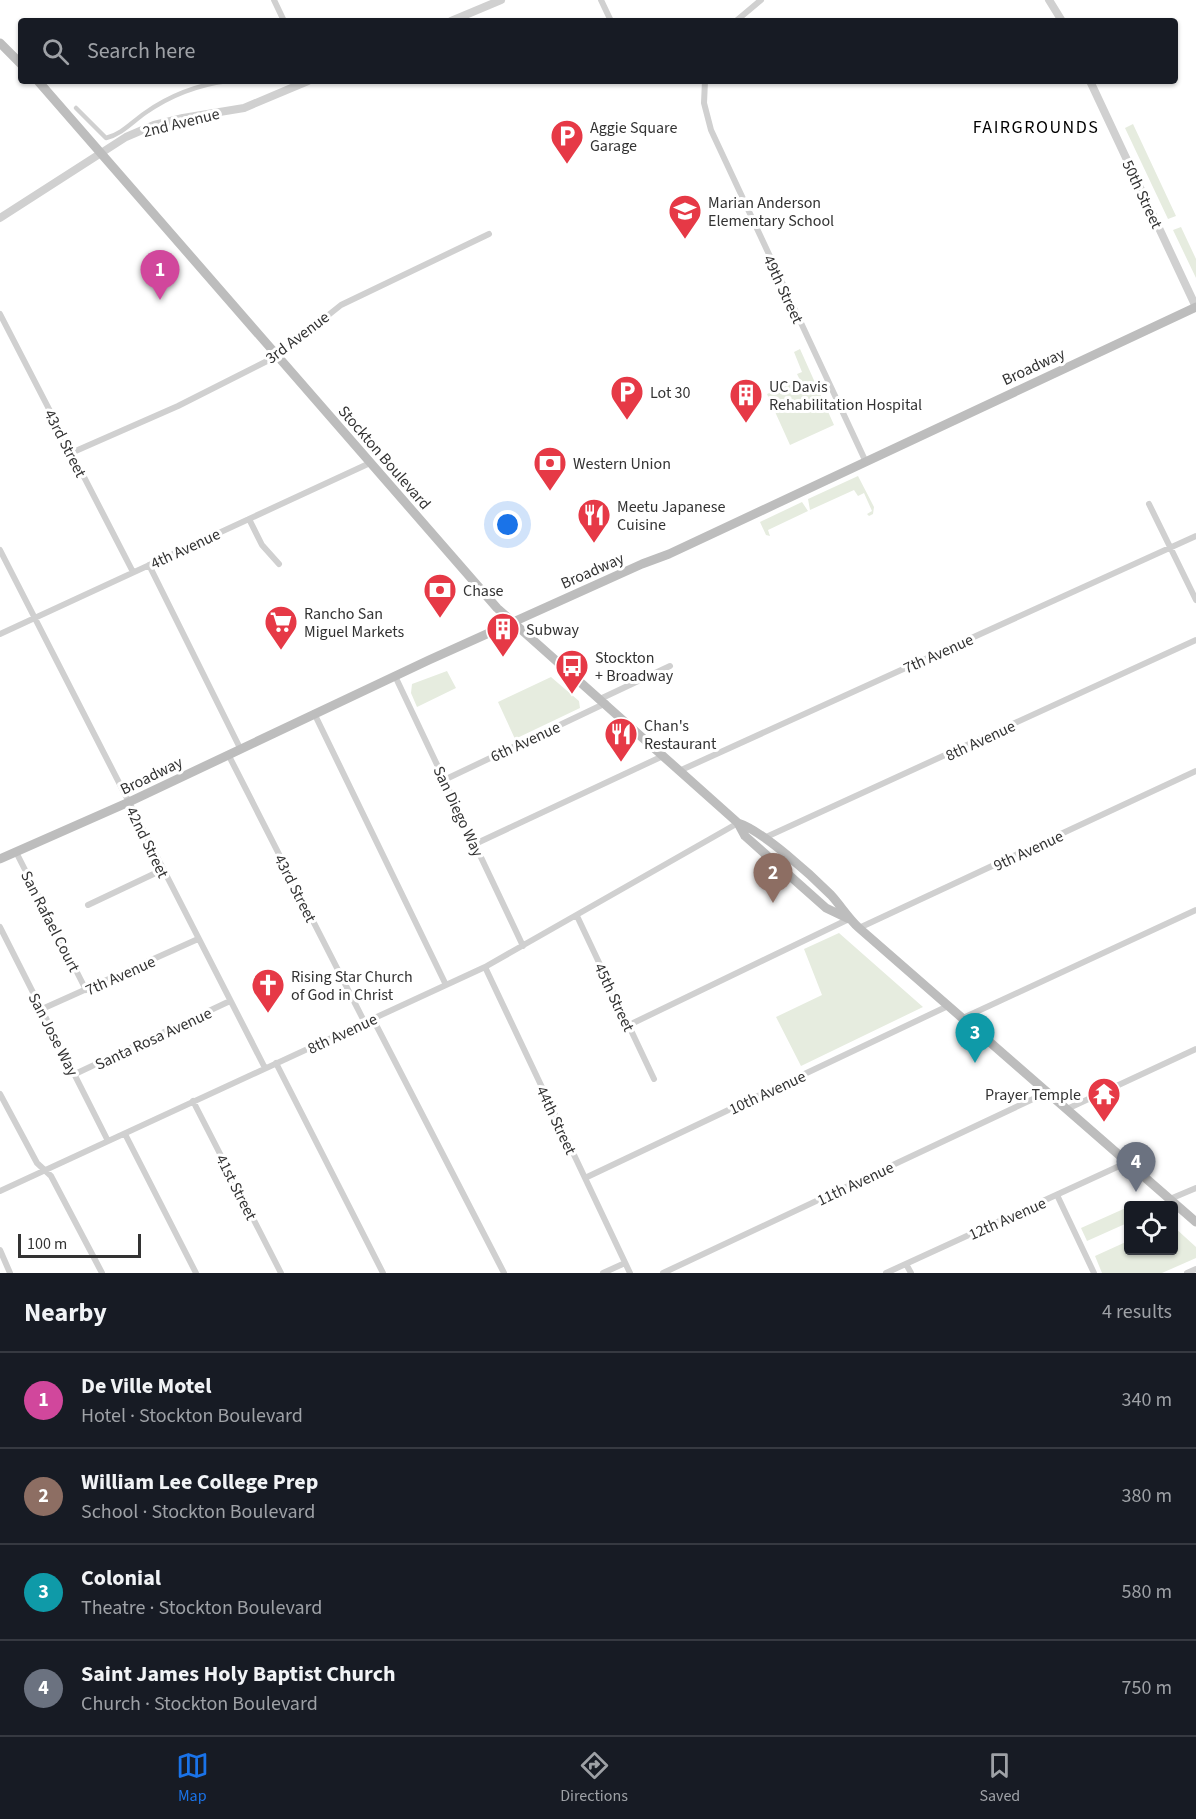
<!DOCTYPE html>
<html lang="en">
<head>
<meta charset="utf-8">
<style>
  :root { --surface:#171b24; --page:#20242c; --text:#f1f3f6; --muted:#9ea1a6; --line:#363941; --accent:#1a73e8 }
  body { margin:0; font-family:"Source Sans 3",sans-serif; background:var(--page); color:var(--text) }
  .controls { position:absolute; right:18px; bottom:18px; display:grid; overflow:hidden; border-radius:6px; box-shadow:0 2px 4px #0004 }
  .controls button { width:54px; height:54px; display:grid; place-items:center; padding:0; border:0; border-bottom:2px solid var(--line); background:var(--surface); color:var(--text); font:30px sans-serif }
  .scale { position:absolute; left:18px; bottom:15px; width:123px; box-sizing:border-box; padding-left:6px; border:3px solid #333; border-top:0; font-size:16px; line-height:21px; white-space:nowrap; color:#333; -webkit-text-stroke:4px #fff; paint-order:stroke }
  .you { position:absolute; left:508px; top:525px; width:21px; height:21px; margin:-15px; border:4px solid #fff; border-radius:50%; background:#1a73e8; box-shadow:0 0 0 9px #1a73e833 }
  .badge { display:grid; place-items:center; width:39px; height:39px; border-radius:50%; background:var(--accent); color:#fff; font-size:20px; font-weight:700 }
  .pin { position:absolute; translate:-50% -50px; filter:drop-shadow(0 2px 3px #0008) }
  .pin::after { content:''; position:absolute; top:32px; width:21px; height:18px; background:inherit; clip-path:polygon(0 0,100% 0,50% 100%) }
  .list { margin:0; padding:0; list-style:none }
  h2 { display:flex; justify-content:space-between; align-items:center; height:78px; margin:0; padding:0 24px; font-size:26px }
  h2 small { font-size:20px; font-weight:400; color:var(--muted) }
  .list li { display:grid; grid-template-columns:39px 1fr auto; gap:18px; align-items:center; box-sizing:border-box; height:96px; padding:0 24px; border-top:2px solid var(--line) }
  .list b { display:block; font-size:22px; white-space:nowrap }
  .list p { margin:0; font-size:20px; white-space:nowrap; color:var(--muted) }
  .list em { font-size:20px; font-style:normal; color:var(--muted) }
  .icon { flex:none; width:33px; height:33px; fill:none; stroke:currentColor; stroke-width:2; stroke-linecap:round; stroke-linejoin:round }
  .map { position:relative; flex:none; width:1196px; height:1273px; overflow:hidden }
  .search { position:absolute; background:var(--surface); box-shadow:0 2px 4px #0004; left:18px; right:18px; top:18px; height:66px; display:flex; align-items:center; gap:15px; box-sizing:border-box; padding:0 21px; border-radius:6px; color:var(--muted); font-size:22px }
  .sheet { height:462px; background:var(--surface) }
  nav { display:flex; justify-content:space-around; align-items:center; box-sizing:border-box; height:84px; border-top:2px solid var(--line); background:var(--surface); font-size:16px; color:var(--muted) }
  nav a { display:grid; justify-items:center; gap:3px }
  nav .on { color:var(--accent) }
  .map>svg:first-child { display:block }
  .green { fill:#e6ecdf }
  .lines { fill:none; stroke-linecap:round; stroke-linejoin:round }
  .pedestrian { stroke:#d0d0d0; stroke-width:4.5 }
  .minor { stroke:#d0d0d0; stroke-width:6 }
  .tertiary { stroke:#d0d0d0; stroke-width:8 }
  .secondary { stroke:#bdbdbd; stroke-width:9 }
  .labels { text-anchor:middle; stroke-width:6; stroke-linejoin:round; paint-order:stroke }
  .street-label { font-size:16px; fill:#333; stroke:#fff }
  .poi-label { font-size:16px; fill:#333; stroke:#fff; text-anchor:start }
  .neighbourhood-label { font-size:18px; letter-spacing:1.5px; fill:#000; stroke:#fff }
</style>
</head>
<body>
<div class="map">
<svg width="1196" height="1273" viewBox="0 0 1196 1273">
  <rect width="100%" height="100%" fill="#fff"/>
  <path class="green" d="M1133,124L1176,216L1168,219L1125,128Z
    M1181,227L1196,259V278L1173,230Z
    M800,349L834,425L790,445L767,394L800,380L797,374L802,372L794,352Z
    M858,476L874,507L873,514L869,516L867,514L872,511L864,493L858,496L854,490L810,510L808,499Z
    M802,502L808,511L768,530L770,536L766,535L760,522Z
    M447,671L456,688L417,707L411,693L412,684Z
    M551,677L579,701L580,708L515,739L498,702Z
    M839,933L923,1007L801,1066L776,1017L822,995L804,949Z
    M1128,1207V1230L1125,1224L1087,1241L1081,1228Z
    M1174,1227L1196,1247V1258L1162,1273H1102L1095,1256L1128,1241V1250H1174Z"/>
  <g class="lines">
    <path class="pedestrian" d="M76,108L106,138C122,134 132,122 145,113C169,96 197,85 227,81"/>
    <path class="minor" d="M274,0L284,21
      M601,0L611,21
      M736,21L761,0
      M705,81L704,103L711,130L865,460
      M0,314L133,572
      M71,453L178,406L277,356L341,305L489,234
      M1149,504L1196,600
      M249,519L262,545L279,564
      M0,550L265,1068
      M149,565L240,748
      M0,634L370,463
      M395,676L523,946
      M600,699L670,666
      M314,713L446,985
      M228,754L365,1023
      M679,771L1196,536
      M444,780L606,703
      M764,838L1196,640
      M475,844L663,756
      M16,852L86,990
      M88,905L162,870
      M577,916L654,1079
      M0,927L108,1141
      M859,928L1196,771
      M485,967L630,1273
      M42,1009L198,939
      M963,1018L1196,910
      M373,1019L504,1273
      M629,1025L849,919
      M276,1063L383,1273
      M75,1074L230,1001
      M0,1094L37,1163L51,1176L102,1273
      M193,1101L281,1273
      M1067,1109L1196,1049
      M125,1134L196,1273
      M585,1178L948,1006
      M0,1191L485,967L738,823
      M1057,1195L1094,1273
      M1170,1199L1196,1188
      M0,1250L10,1273
      M906,1264L911,1273
      M603,1273L625,1263
      M663,1273L1048,1092
      M886,1273L1128,1162
      M1187,1273L1196,1269"/>
    <path class="tertiary" d="M1049,0L1062,21
      M451,21L501,0
      M1090,81L1196,307
      M0,218L126,137L154,125L183,118L244,108L308,81"/>
    <path class="secondary" d="M0,43L21,64
      M38,81L497,608L738,823L745,836L826,908L849,919
      M738,823C763,831 811,875 831,895C841,906 848,918 859,928L1196,1222
      M0,859L129,802L429,660L642,564L669,554L1196,307"/>
  </g>
  <defs>
    <g id="parking-pin" transform="scale(1.725)"><path d="M0 17L-7.5 6A9.5 9.5 0 1 1 7.5 6Z" fill="#e63946" stroke="#fff"/><path d="M-3.5-5.5H1a3.5 3.5 0 0 1 0 7H-1V5.5H-3.5ZM-1-3.4V-.6H.8a1.4 1.4 0 0 0 0-2.8Z" fill="#fff"/></g>
    <g id="school-pin" transform="scale(1.725)"><path d="M0 17L-7.5 6A9.5 9.5 0 1 1 7.5 6Z" fill="#e63946" stroke="#fff"/><path d="M0-5L7-2L0 1L-7-2ZM-4 1L0 2.5L4 1V4Q0 6-4 4Z" fill="#fff"/></g>
    <g id="building-pin" transform="scale(1.725)"><path d="M0 17L-7.5 6A9.5 9.5 0 1 1 7.5 6Z" fill="#e63946" stroke="#fff"/><path d="M-4-6H4V6H1V3H-1V6H-4ZM-2.5-4.3h1.7v1.8h-1.7ZM.8-4.3h1.7v1.8H.8ZM-2.5-1h1.7V.8h-1.7ZM.8-1h1.7V.8H.8Z" fill="#fff"/></g>
    <g id="bank-pin" transform="scale(1.725)"><path d="M0 17L-7.5 6A9.5 9.5 0 1 1 7.5 6Z" fill="#e63946" stroke="#fff"/><path d="M-6-4H6V4H-6ZM0-2.3a2.3 2.3 0 1 0 0 4.6a2.3 2.3 0 1 0 0-4.6Z" fill="#fff"/></g>
    <g id="restaurant-pin" transform="scale(1.725)"><path d="M0 17L-7.5 6A9.5 9.5 0 1 1 7.5 6Z" fill="#e63946" stroke="#fff"/><path d="M-5-6h1v4h1v-4h1v4h1v-4h1v5L-1.5 .5V6h-2V.5L-5-1ZM5-6V6H3V1.5H1.5Q1.5-4 5-6Z" fill="#fff"/></g>
    <g id="supermarket-pin" transform="scale(1.725)"><path d="M0 17L-7.5 6A9.5 9.5 0 1 1 7.5 6Z" fill="#e63946" stroke="#fff"/><path d="M-6-5.5h2.5l.6 2H6L4.5 2H-2.5L-4.4-4H-6ZM-1.5 3.2a1.3 1.3 0 1 0 .1 0ZM3 3.2a1.3 1.3 0 1 0 .1 0Z" fill="#fff"/></g>
    <g id="bus-pin" transform="scale(1.725)"><path d="M0 17L-7.5 6A9.5 9.5 0 1 1 7.5 6Z" fill="#e63946" stroke="#fff"/><path d="M-5-6H5V4H4V6H2V4H-2V6H-4V4H-5ZM-3.5-4V0h7V-4ZM-3.5 1.2v1.5H-2V1.2ZM2 1.2v1.5H3.5V1.2Z" fill="#fff"/></g>
    <g id="church-pin" transform="scale(1.725)"><path d="M0 17L-7.5 6A9.5 9.5 0 1 1 7.5 6Z" fill="#e63946" stroke="#fff"/><path d="M-1.2-6h2.4v3.5h3.3v2.4h-3.3V6h-2.4V-.1h-3.3v-2.4h3.3Z" fill="#fff"/></g>
    <g id="temple-pin" transform="scale(1.725)"><path d="M0 17L-7.5 6A9.5 9.5 0 1 1 7.5 6Z" fill="#e63946" stroke="#fff"/><path d="M0-6L5-2H3V0L6.5 2.5H4V6H1.5V3h-3V6H-4V2.5H-6.5L-3 0V-2H-5Z" fill="#fff"/></g>
  </defs>
  <g fill-rule="evenodd">
    <use href="#parking-pin" x="567" y="136"/>
    <use href="#school-pin" x="685" y="211"/>
    <use href="#parking-pin" x="627" y="392"/>
    <use href="#building-pin" x="746" y="395"/>
    <use href="#bank-pin" x="550" y="463"/>
    <use href="#restaurant-pin" x="594" y="515"/>
    <use href="#bank-pin" x="440" y="590"/>
    <use href="#supermarket-pin" x="281" y="622"/>
    <use href="#building-pin" x="503" y="629"/>
    <use href="#bus-pin" x="572" y="666"/>
    <use href="#restaurant-pin" x="621" y="734"/>
    <use href="#church-pin" x="268" y="985"/>
    <use href="#temple-pin" x="1104" y="1094"/>
  </g>
  <g class="labels">
    <g class="street-label">
      <text transform="translate(181 122) rotate(-14)" y="6">2nd Avenue</text>
      <text transform="translate(1143 194) rotate(65)" y="6">50th Street</text>
      <text transform="translate(784 289) rotate(65)" y="6">49th Street</text>
      <text transform="translate(297 337) rotate(-37)" y="6">3rd Avenue</text>
      <text transform="translate(1033 366) rotate(-25)" y="6">Broadway</text>
      <text transform="translate(66 443) rotate(63)" y="6">43rd Street</text>
      <text transform="translate(385 457) rotate(49)" y="6">Stockton Boulevard</text>
      <text transform="translate(185 548) rotate(-25)" y="6">4th Avenue</text>
      <text transform="translate(592 570) rotate(-24)" y="6">Broadway</text>
      <text transform="translate(938 653) rotate(-24)" y="6">7th Avenue</text>
      <text transform="translate(980 740) rotate(-25)" y="6">8th Avenue</text>
      <text transform="translate(525 741) rotate(-25)" y="6">6th Avenue</text>
      <text transform="translate(151 775) rotate(-26)" y="6">Broadway</text>
      <text transform="translate(459 811) rotate(65)" y="6">San Diego Way</text>
      <text transform="translate(148 842) rotate(64)" y="6">42nd Street</text>
      <text transform="translate(1028 850) rotate(-25)" y="6">9th Avenue</text>
      <text transform="translate(296 888) rotate(63)" y="6">43rd Street</text>
      <text transform="translate(51 921) rotate(63)" y="6">San Rafael Court</text>
      <text transform="translate(120 975) rotate(-24)" y="6">7th Avenue</text>
      <text transform="translate(615 997) rotate(65)" y="6">45th Street</text>
      <text transform="translate(342 1033) rotate(-25)" y="6">8th Avenue</text>
      <text transform="translate(54 1034) rotate(63)" y="6">San Jose Way</text>
      <text transform="translate(153 1038) rotate(-25)" y="6">Santa Rosa Avenue</text>
      <text transform="translate(767 1092) rotate(-25)" y="6">10th Avenue</text>
      <text transform="translate(557 1120) rotate(65)" y="6">44th Street</text>
      <text transform="translate(855 1183) rotate(-25)" y="6">11th Avenue</text>
      <text transform="translate(237 1187) rotate(63)" y="6">41st Street</text>
      <text transform="translate(1007 1218) rotate(-24)" y="6">12th Avenue</text>
    </g>
    <g class="poi-label">
      <text x="590" y="133">Aggie Square<tspan x="590" dy="18">Garage</tspan></text>
      <text x="708" y="208">Marian Anderson<tspan x="708" dy="18">Elementary School</tspan></text>
      <text x="769" y="392">UC Davis<tspan x="769" dy="18">Rehabilitation Hospital</tspan></text>
      <text x="650" y="398">Lot 30</text>
      <text x="573" y="469">Western Union</text>
      <text x="617" y="512">Meetu Japanese<tspan x="617" dy="18">Cuisine</tspan></text>
      <text x="463" y="596">Chase</text>
      <text x="304" y="619">Rancho San<tspan x="304" dy="18">Miguel Markets</tspan></text>
      <text x="526" y="635">Subway</text>
      <text x="595" y="663">Stockton<tspan x="595" dy="18">+ Broadway</tspan></text>
      <text x="644" y="731">Chan's<tspan x="644" dy="18">Restaurant</tspan></text>
      <text x="291" y="982">Rising Star Church<tspan x="291" dy="18">of God in Christ</tspan></text>
      <text x="1081" y="1100" text-anchor="end">Prayer Temple</text>
    </g>
    <g class="neighbourhood-label">
      <text x="1036" y="133">FAIRGROUNDS</text>
    </g>
  </g>
</svg>
<div class="controls">
<button><svg class="icon" aria-label="locate" viewBox="0 0 24 24"><circle cx="12" cy="12" r="6"/><path d="M12 2v4M12 18v4M2 12h4M18 12h4"/></svg></button>
</div>
<div class="scale">100 m</div>
<div class="you"></div>
<div class="pin badge" style="left:160px;top:300px;background:#d1479c">1</div>
<div class="pin badge" style="left:773px;top:903px;background:#8d6e63">2</div>
<div class="pin badge" style="left:975px;top:1063px;background:#0f9aa8">3</div>
<div class="pin badge" style="left:1136px;top:1192px;background:#6b7280">4</div>
<div class="search"><svg class="icon" aria-label="search" viewBox="0 0 24 24"><circle cx="10" cy="10" r="6"/><path d="M15 15l6 6"/></svg>Search here</div>
</div>
<section class="sheet">
<h2>Nearby<small>4 results</small></h2>
<ul class="list">
<li><span class="badge" style="background:#d1479c">1</span><div><b>De Ville Motel</b><p>Hotel · Stockton Boulevard</p></div><em>340 m</em></li>
<li><span class="badge" style="background:#8d6e63">2</span><div><b>William Lee College Prep</b><p>School · Stockton Boulevard</p></div><em>380 m</em></li>
<li><span class="badge" style="background:#0f9aa8">3</span><div><b>Colonial</b><p>Theatre · Stockton Boulevard</p></div><em>580 m</em></li>
<li><span class="badge" style="background:#6b7280">4</span><div><b>Saint James Holy Baptist Church</b><p>Church · Stockton Boulevard</p></div><em>750 m</em></li>
</ul>
</section>
<nav>
<a class="on"><svg class="icon" aria-label="map" viewBox="0 0 24 24"><path d="M3 6l6-2 6 2 6-2v14l-6 2-6-2-6 2zM9 4v14M15 6v14"/></svg>Map</a>
<a><svg class="icon" aria-label="directions" viewBox="0 0 24 24"><path d="M12 3l9 9-9 9-9-9zM9 14v-3h6M13 9l2 2-2 2"/></svg>Directions</a>
<a><svg class="icon" aria-label="saved" viewBox="0 0 24 24"><path d="M7 4h10v16l-5-4-5 4z"/></svg>Saved</a>
</nav>
</body>
</html>
